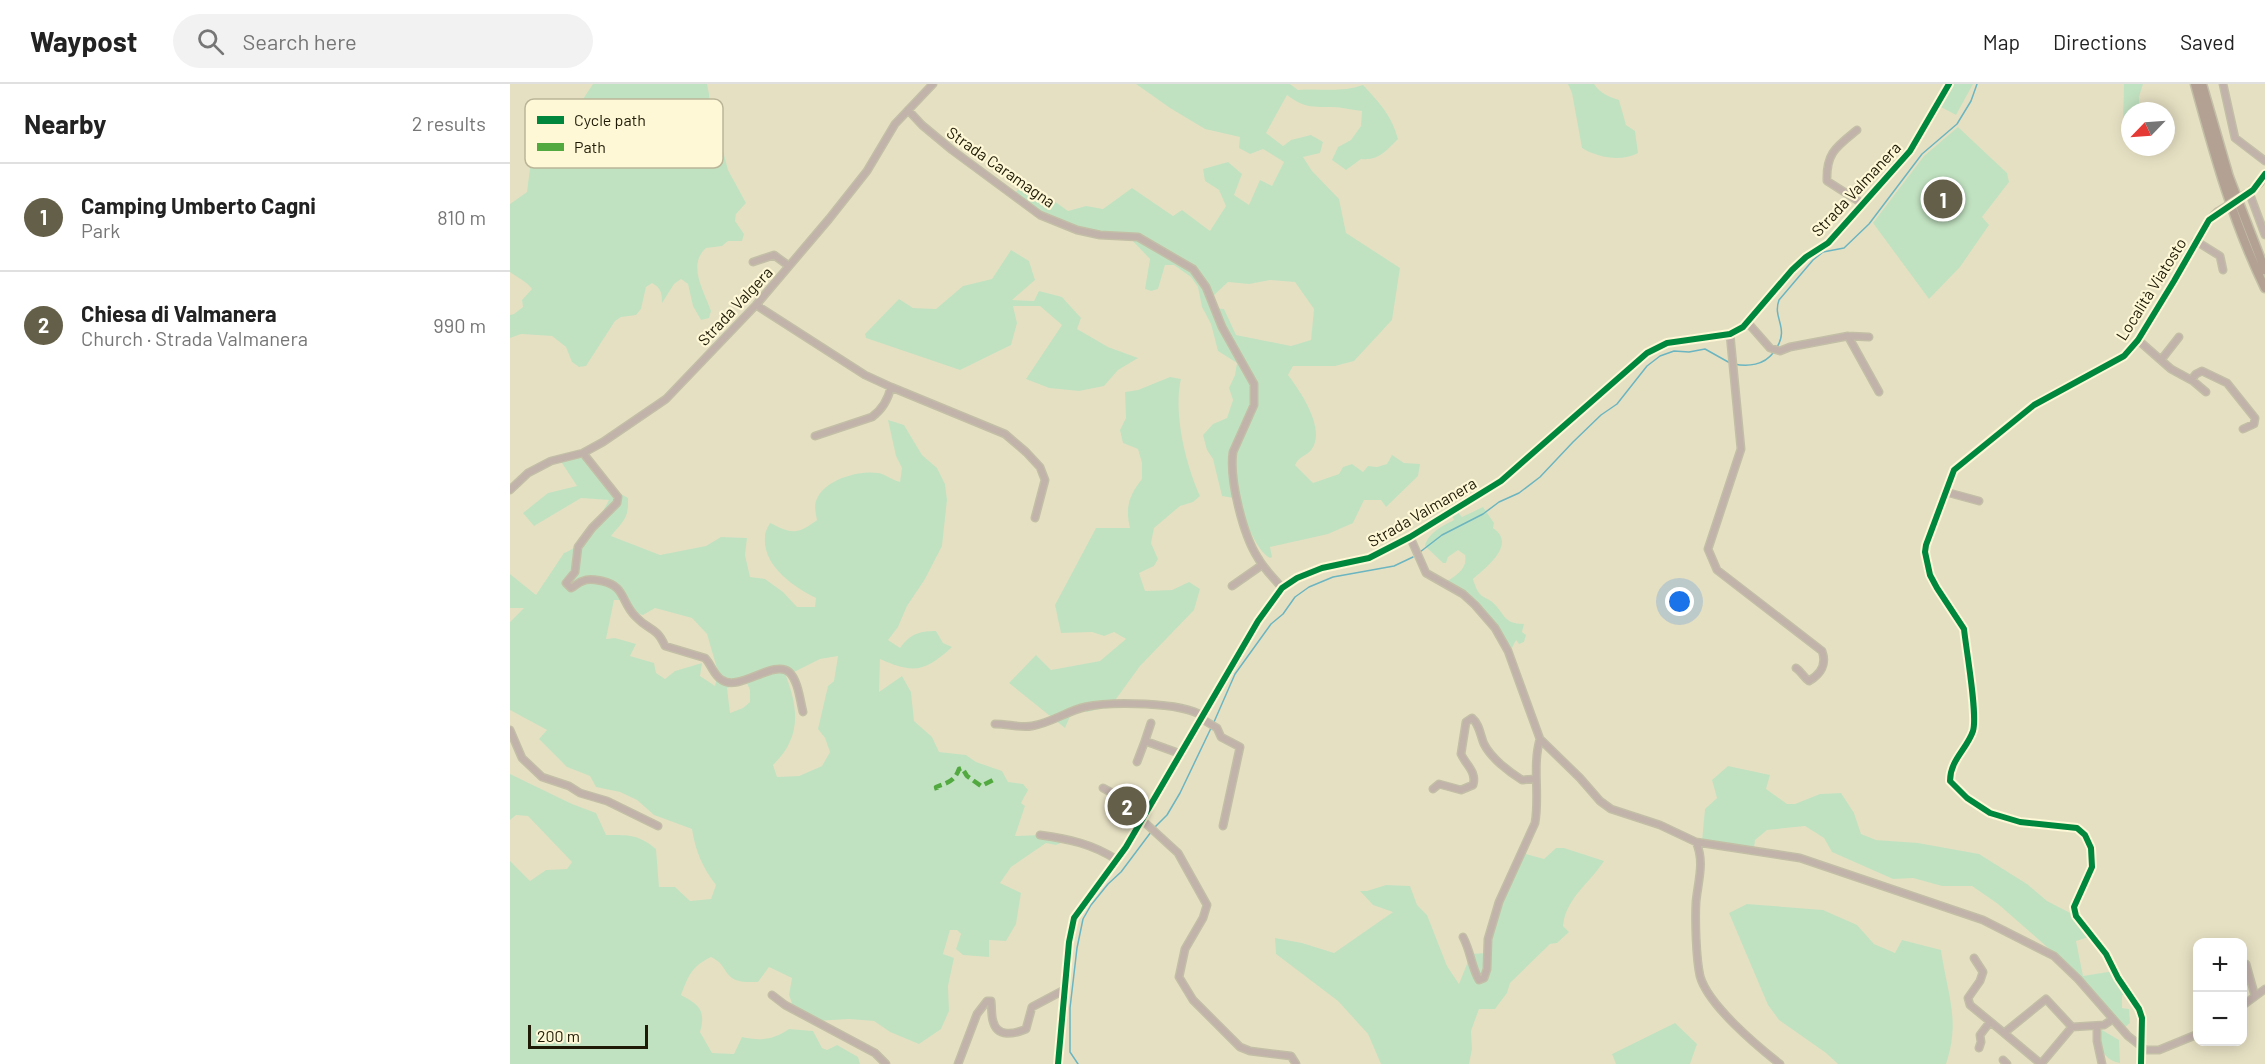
<!DOCTYPE html>
<html lang="en">
<head>
<meta charset="utf-8">
<style>
  :root { --surface:#fff; --page:#f2f2f2; --text:#222; --muted:#767676; --line:#e0e0e0; --accent:#645f48 }
  body { margin:0; font-family:Barlow,sans-serif; background:var(--page); color:var(--text) }
  .controls { position:absolute; right:18px; bottom:18px; display:grid; overflow:hidden; border-radius:12px; box-shadow:0 3px 15px #0003 }
  .controls button { width:54px; height:54px; display:grid; place-items:center; padding:0; border:0; border-bottom:2px solid var(--line); background:var(--surface); color:var(--text); font:30px sans-serif }
  .compass { position:absolute; left:1611px; top:18px; width:54px; height:54px; border-radius:50%; background:var(--surface); box-shadow:0 3px 15px #0003; rotate:245deg }
  .scale { position:absolute; left:18px; bottom:15px; width:120px; box-sizing:border-box; padding-left:6px; border:3px solid #1e1a05; border-top:0; font-size:16px; line-height:21px; white-space:nowrap; color:#1e1a05; -webkit-text-stroke:4px #fef8d7; paint-order:stroke }
  .you { position:absolute; left:1170px; top:518px; width:21px; height:21px; margin:-15px; border:4px solid #fff; border-radius:50%; background:#1a73e8; box-shadow:0 0 0 9px #1a73e833 }
  .badge { display:grid; place-items:center; width:39px; height:39px; border-radius:50%; background:var(--accent); color:#fff; font-size:20px; font-weight:700 }
  .pin { position:absolute; translate:-50% -50%; border:3px solid #fff; box-shadow:0 2px 6px #0006 }
  .list { margin:0; padding:0; list-style:none }
  h2 { display:flex; justify-content:space-between; align-items:center; height:78px; margin:0; padding:0 24px; font-size:26px }
  h2 small { font-size:20px; font-weight:400; color:var(--muted) }
  .list li { display:grid; grid-template-columns:39px 1fr auto; gap:18px; align-items:center; box-sizing:border-box; height:108px; padding:0 24px; border-top:2px solid var(--line) }
  .list b { display:block; font-size:22px; white-space:nowrap }
  .list p { margin:0; font-size:20px; white-space:nowrap; color:var(--muted) }
  .list em { font-size:20px; font-style:normal; color:var(--muted) }
  .icon { flex:none; width:33px; height:33px; fill:none; stroke:currentColor; stroke-width:2; stroke-linecap:round; stroke-linejoin:round }
  .map { position:relative; flex:none; width:1755px; height:980px; overflow:hidden }
  header { display:flex; align-items:center; gap:36px; box-sizing:border-box; height:84px; padding:0 30px; background:var(--surface); border-bottom:2px solid var(--line) }
  header strong { font-size:28px }
  nav { display:flex; gap:33px; margin-inline-start:auto; font-size:21px }
  .search { width:420px; height:54px; background:var(--page); display:flex; align-items:center; gap:15px; box-sizing:border-box; padding:0 21px; border-radius:33px; color:var(--muted); font-size:22px }
  main { display:flex }
  aside { flex:1; background:var(--surface) }
  .map>svg:first-child { display:block }
  .green { fill:#c1e2c1; fill-rule:evenodd }
  .lines { fill:none; stroke-linecap:round; stroke-linejoin:round }
  .stream { stroke:#6ab5c0; stroke-width:1.5 }
  .minor-casing { stroke:#c3bfa7; stroke-width:9 }
  .highway-casing { stroke:#c3bfa7; stroke-width:11 }
  .minor { stroke:#c1b2aa; stroke-width:6 }
  .highway { stroke:#b3a294; stroke-width:8 }
  .minor-bridge-casing { stroke:#c3bfa7; stroke-width:9; stroke-linecap:butt }
  .minor-bridge { stroke:#c1b2aa; stroke-width:6 }
  .quiet { stroke:#52a940; stroke-width:4.5; stroke-dasharray:9 4.5; stroke-linecap:butt }
  .cycleway-casing { stroke:#fef8d7; stroke-width:10 }
  .cycleway { stroke:#00873e; stroke-width:6 }
  .labels { text-anchor:middle; stroke-width:4.5; stroke-linejoin:round; paint-order:stroke }
  .street-label { font-size:16px; fill:#1e1a05; stroke:#fef8d7 }
  .key { fill:#fef8d7; stroke:#bbb598; stroke-width:1.5 }
  .key-label { font-size:16px; fill:#1e1a05 }
</style>
</head>
<body>
<header>
<strong>Waypost</strong>
<div class="search"><svg class="icon" aria-label="search" viewBox="0 0 24 24"><circle cx="10" cy="10" r="6"/><path d="M15 15l6 6"/></svg>Search here</div>
<nav><a>Map</a><a>Directions</a><a>Saved</a></nav>
</header>
<main>
<aside>
<h2>Nearby<small>2 results</small></h2>
<ul class="list">
<li><span class="badge">1</span><div><b>Camping Umberto Cagni</b><p>Park</p></div><em>810 m</em></li>
<li><span class="badge">2</span><div><b>Chiesa di Valmanera</b><p>Church · Strada Valmanera</p></div><em>990 m</em></li>
</ul>
</aside>
<div class="map">
<svg width="1755" height="980" viewBox="0 0 1755 980">
  <rect width="100%" height="100%" fill="#e6e0c3"/>
  <path class="green" d="M83,0H197L199,10L200,33L213,40L212,63L218,86L236,119L226,130L225,137L234,150L232,157H218L212,162L196,164C177,181 194,207 201,227L199,234L191,236L183,222L178,200L171,195L164,200L152,219C152,209 151,204 142,199L136,203L131,225L126,231L111,233L105,237L76,282L69,283L62,278L56,263L42,252L11,250L0,254V231L4,230L13,223L12,216L22,205C16,197 8,194 0,188V120L17,108L20,84L23,76L31,74L52,77L58,21L66,15L71,18Z
    M626,0H780L788,6C812,4 829,9 853,1C869,18 882,32 888,55C876,67 868,77 851,75L836,86L822,76L828,63L841,56L851,42L852,27C842,26 832,23 822,23C802,23 794,24 777,11L756,49L773,62L781,56L801,51L813,58L810,69L793,73L802,87L829,115L836,149L890,184L882,236L844,277L825,282H783L778,291C790,307 816,344 802,365C797,372 789,372 785,381L803,399L829,390L833,383L842,380L853,388L858,382L867,383L877,380L882,371L894,379L910,380L908,392L876,423L871,416H854L843,439L818,450L760,463L762,473L760,474C745,466 733,431 729,415L712,412L703,375L697,366L693,351L703,340L717,334L723,316L719,304L725,291L727,279L708,267L701,240L692,223L688,203L681,193L664,181H655L648,205L641,207L635,205L640,175L619,153L590,151L530,131L504,110L516,97L558,127L576,122L593,125L622,104L663,132L672,126L700,147L716,122L709,106L695,97L693,85L718,78L732,90L724,111L739,121L750,96L762,102L774,78L753,65L740,70L729,64L730,53L695,45L660,24ZM760,196L785,198L804,225L801,256L781,262L726,251L714,225L704,224L701,214L718,198L739,200Z
    M1058,0H1084C1090,9 1099,13 1109,16L1116,41L1125,47L1128,69C1112,78 1088,74 1072,64L1062,9Z
    M1442,0H1463L1446,31L1429,22Z
    M1614,0H1633L1629,13V27H1620V62L1613,43Z
    M1448,43L1497,89L1499,98L1472,133L1479,141L1450,183L1419,215L1363,139L1414,72Z
    M501,166L519,177L525,196L502,216L524,217L529,207L552,213L571,234L567,245L598,263L628,274L608,286L594,302L569,307L539,304L516,295L552,241L530,222H503L507,239L501,261L450,286L356,254L355,250L389,215L403,224L426,225L453,202L482,195Z
    M660,293L671,295C663,329 676,381 690,412L683,418L670,422L644,444L641,459L648,475L644,482L629,489L635,507L662,506L679,498L690,505L684,526L630,582L601,622L577,628L564,623L555,644L499,599L526,571L541,586L590,577L616,555L604,548L594,552L582,548L551,549L545,521L586,444H620C615,424 619,411 632,395V379L628,365L613,359L610,346L616,334L615,308L628,306Z
    M378,336L394,341L412,371L427,384L435,400L437,416L432,462L415,495L397,522L388,543L378,556L390,564C400,550 409,547 426,547L433,559L442,563C415,588 403,590 370,575L369,608L392,592L401,608L404,637L422,653L429,668L456,671L466,678L492,687L498,698L513,700L518,706L511,719L515,722L505,752L530,751L558,756L546,761L536,759L501,783L490,799L511,809L506,840L496,857L479,856V873L453,871L446,865L451,850L447,846H440L433,870L444,874L438,902L439,927L431,945L409,960L380,948L364,937L339,935L306,937L284,925L279,911L282,894L259,883L248,898C240,898 229,899 222,894C213,887 215,880 201,873C181,883 179,891 171,911C190,921 196,927 190,948L202,969L224,970L232,953C251,957 263,956 279,945L303,947L312,964L317,966L327,961L348,973L350,980H0V777L20,797L36,786L57,785L62,778L18,732L6,731L0,736V690L62,720L86,729L96,751C118,751 128,750 146,765L149,803H165L180,817L201,815L206,801C193,785 185,766 182,745L144,731L127,716L110,708L86,703L80,692L57,683L29,655L37,646L0,626V538L14,524H0V490L26,511L54,469C73,463 90,433 99,416L71,414L24,442L13,429L38,409L67,402L50,376L73,371L102,405L118,414C119,435 113,437 101,452L150,471L196,462L211,453L237,454L235,471L240,493L255,495L273,508L287,523H305L306,514C284,503 252,482 255,452C255,448 258,443 260,439C282,450 287,451 307,436C306,430 304,422 306,417C313,396 348,386 368,389C375,390 382,396 390,398L392,384L386,372ZM104,516H114L120,528L133,531L145,524L182,534L197,550L208,588L205,602L190,592L192,579L165,587L155,595L146,589L144,579L120,572L126,560L105,554L96,555ZM328,572L324,597L318,602L308,645L315,654L320,668L312,682L289,692L267,693L263,681C291,654 289,626 276,592L310,575ZM236,597L240,606V618L233,624L220,629L217,604Z
    M973,423L984,439L983,444C1007,460 977,483 963,495C965,501 967,508 972,512C975,514 978,515 981,517C995,528 992,540 1014,540L1012,548L1016,551L1014,558L1009,560L1006,556L1002,564L998,567L976,532L936,498C946,491 958,485 955,471L948,466L938,473L936,479H933L915,462C918,449 932,442 944,436L941,430L946,426L952,433Z
    M1218,682L1260,691L1256,705L1277,720H1285L1310,710L1331,709L1344,729L1351,750L1366,756L1408,759L1469,770L1517,800L1537,817L1566,832L1582,852L1566,857L1573,892L1604,887L1619,911H1612V924L1619,925L1620,939L1614,944L1553,877L1488,820L1462,802H1432L1403,794L1383,795L1322,768L1314,754L1295,742L1257,746L1245,756L1244,765L1192,757L1195,725L1207,714L1202,696Z
    M1046,764H1054L1094,777C1079,800 1056,814 1053,842L1059,848L1047,859L1040,860L1000,899L997,909L985,925H969L961,947L962,965L959,980H871L858,950L828,917L766,870L765,854L792,859L824,869L883,828L863,821L850,807H857L876,801L900,802L907,821L917,831L937,882L949,900L961,870L977,869L984,833L1012,769L1034,775Z
    M1237,820L1313,826L1347,841L1364,860L1385,869L1392,856L1431,866C1437,909 1451,936 1436,980H1328L1316,969L1269,936L1258,921L1219,829Z
    M1165,939L1187,960L1180,980H1106L1102,970Z
    M1592,946L1609,956L1610,979C1594,977 1585,960 1592,946Z"/>
  <g class="lines">
    <path class="stream" d="M1266,265C1280,243 1262,235 1269,216L1303,176L1313,168L1334,164L1359,140L1412,70L1447,40L1461,17L1467,0
      M1224,280C1238,283 1254,281 1263,269
      M910,468L932,451L973,430L989,418L1009,409L1030,393L1063,358L1091,331L1107,320L1137,282L1150,272L1164,267L1179,268L1195,265L1220,279
      M704,638L725,590L761,540L773,530L785,513L799,503L823,493L884,482L903,473
      M644,744L657,731L670,709L702,642
      M568,980L560,968V924L567,864L573,835L581,821L598,800L611,788L641,748"/>
    <g class="minor-casing">
      <path id="minor" d="M1713,0L1725,54L1755,77
        M398,26L412,41L442,66L530,131L567,146L590,151L628,153L683,185L696,203L712,243L744,300V321L723,368C719,395 733,451 748,474C754,485 764,494 772,504
        M1347,46C1326,63 1316,69 1317,97L1353,120
        M1739,108L1755,151
        M1738,109L1750,99L1755,90
        M1686,157L1710,172L1713,186
        M243,178L264,171L279,182
        M246,221L355,291L381,303C378,316 373,325 362,333L305,352
        M1238,239L1260,264L1270,267L1280,263L1338,252L1369,308
        M1220,250L1231,365L1198,465L1207,486L1312,567C1317,580 1311,590 1299,597C1293,593 1292,588 1286,584
        M1338,252L1359,253
        M1628,256L1661,285L1683,297L1696,308
        M1651,276L1669,253
        M1681,296L1686,290L1692,287L1717,299L1745,334L1744,340L1733,345
        M381,303L495,350L516,368L530,383L535,396L525,434
        M73,369L108,413L107,419L82,444L68,463L65,488L56,499L61,504C66,502 68,498 73,497C79,494 86,496 92,497C116,502 111,519 126,533C139,547 146,542 155,562L195,574C201,580 204,592 212,596C229,608 264,575 279,588C288,596 290,616 293,628
        M0,406L18,389L41,377L73,369L93,358L156,315L246,221L319,135L357,87L385,40L423,0
        M1436,408L1469,417
        M900,453L916,489L953,510L965,521L985,544L998,567L1030,655L1070,694L1090,717L1101,725L1150,741L1186,758L1290,774L1473,836L1544,872L1568,895L1618,952L1636,966H1649L1688,950
        M722,502L752,481
        M692,635L707,644L711,653L730,663L713,742
        M485,640C498,640 510,644 522,642C541,639 557,627 575,623C601,617 671,618 693,632
        M0,646L12,674L32,693L59,702L70,709L97,717L148,742
        M635,657L641,639
        M627,678L635,657L671,670
        M593,704L637,728
        M923,705L929,700L951,706L963,701C967,688 956,681 951,670L956,638L962,634C970,641 970,651 974,660C981,674 999,688 1012,696L1026,695
        M632,736L668,769L697,821L693,834L675,865L669,893L683,916L730,963L740,967L781,972L786,980
        M530,751C559,755 583,760 607,776
        M1186,758C1195,778 1188,797 1186,818C1185,836 1186,874 1190,892C1198,921 1247,962 1270,980
        M953,853C961,868 961,882 969,896L974,894L977,885L978,855L989,818L1025,739C1030,711 1022,682 1030,655
        M1464,874L1473,888L1470,897L1458,914L1460,921L1494,949
        M1736,880L1745,912
        M262,911L275,921L365,969L376,980
        M1732,922L1755,905
        M1587,942V957L1592,980
        M1469,964L1471,958L1470,951L1480,938
        M1493,976L1497,980
        M448,980L467,930L477,917H481C482,924 481,931 483,937C487,954 504,950 516,945L522,923L554,906
        M548,980L559,858L564,834L616,763L748,537L772,504L787,494L812,484L859,474L900,453L991,397L1137,269L1157,259L1220,250L1233,243L1282,186L1296,173L1318,159L1400,67L1439,0
        M1531,980L1494,949L1536,915L1562,943
        M1531,980L1562,943L1594,941L1603,935
        M1631,980L1632,934L1629,925L1608,894L1596,870L1566,832L1564,823L1582,783L1581,764L1575,751L1567,744L1510,738L1480,729L1457,714L1440,697C1440,676 1457,665 1463,647C1468,631 1456,565 1454,545L1427,504L1420,491L1415,468L1416,461L1444,386L1524,321L1614,272L1628,256L1664,197L1699,136L1707,128"/>
    </g>
    <g class="highway-casing">
      <path id="highway" d="M1685,0C1704,70 1723,138 1755,204
        M1692,0L1719,93L1755,186"/>
    </g>
    <use href="#minor" class="minor"/>
    <use href="#highway" class="highway"/>
    <g class="minor-bridge-casing">
      <path id="minor-bridge" d="M1707,128L1737,109"/>
    </g>
    <use href="#minor-bridge" class="minor-bridge"/>
    <path class="quiet" d="M427,706L426,703C437,699 445,697 449,685L452,684L457,692L471,702L483,696"/>
    <g class="cycleway-casing">
      <path id="cycleway" d="M548,980L559,858L564,834L616,763L748,537L772,504L787,494L812,484L859,474L900,453L991,397L1137,269L1157,259L1220,250L1233,243L1282,186L1296,173L1318,159L1400,67L1439,0
        M1631,980L1632,934L1629,925L1608,894L1596,870L1566,832L1564,823L1582,783L1581,764L1575,751L1567,744L1510,738L1480,729L1457,714L1440,697C1440,676 1457,665 1463,647C1468,631 1456,565 1454,545L1427,504L1420,491L1415,468L1416,461L1444,386L1524,321L1614,272L1628,256L1664,197L1699,136L1743,106L1755,90"/>
    </g>
    <use href="#cycleway" class="cycleway"/>
  </g>
  <g class="labels">
    <g class="street-label">
      <text transform="translate(491 83) rotate(35)" y="6">Strada Caramagna</text>
      <text transform="translate(1346 105) rotate(-47)" y="6">Strada Valmanera</text>
      <text transform="translate(1641 205) rotate(-58)" y="6">Località Viatosto</text>
      <text transform="translate(225 222) rotate(-47)" y="6">Strada Valgera</text>
      <text transform="translate(912 428) rotate(-30)" y="6">Strada Valmanera</text>
    </g>
  </g>
  <rect x="15" y="15" width="198" height="69" rx="9" class="key"/>
  <rect x="27" y="32" width="27" height="8" fill="#00873e"/>
  <rect x="27" y="59" width="27" height="8" fill="#52a940"/>
  <g class="key-label">
    <text x="64" y="42">Cycle path</text>
    <text x="64" y="69">Path</text>
  </g>
</svg>
<div class="controls">
<button>+</button>
<button>−</button>
</div>
<svg class="compass" viewBox="-18 -18 36 36"><path d="M0-13l5 13h-10z" fill="#e53935"/><path d="M0 13l5-13h-10z" fill="#767676"/></svg>
<div class="scale">200 m</div>
<div class="you"></div>
<div class="pin badge" style="left:1433px;top:115px">1</div>
<div class="pin badge" style="left:617px;top:722px">2</div>
</div>
</main>
</body>
</html>
